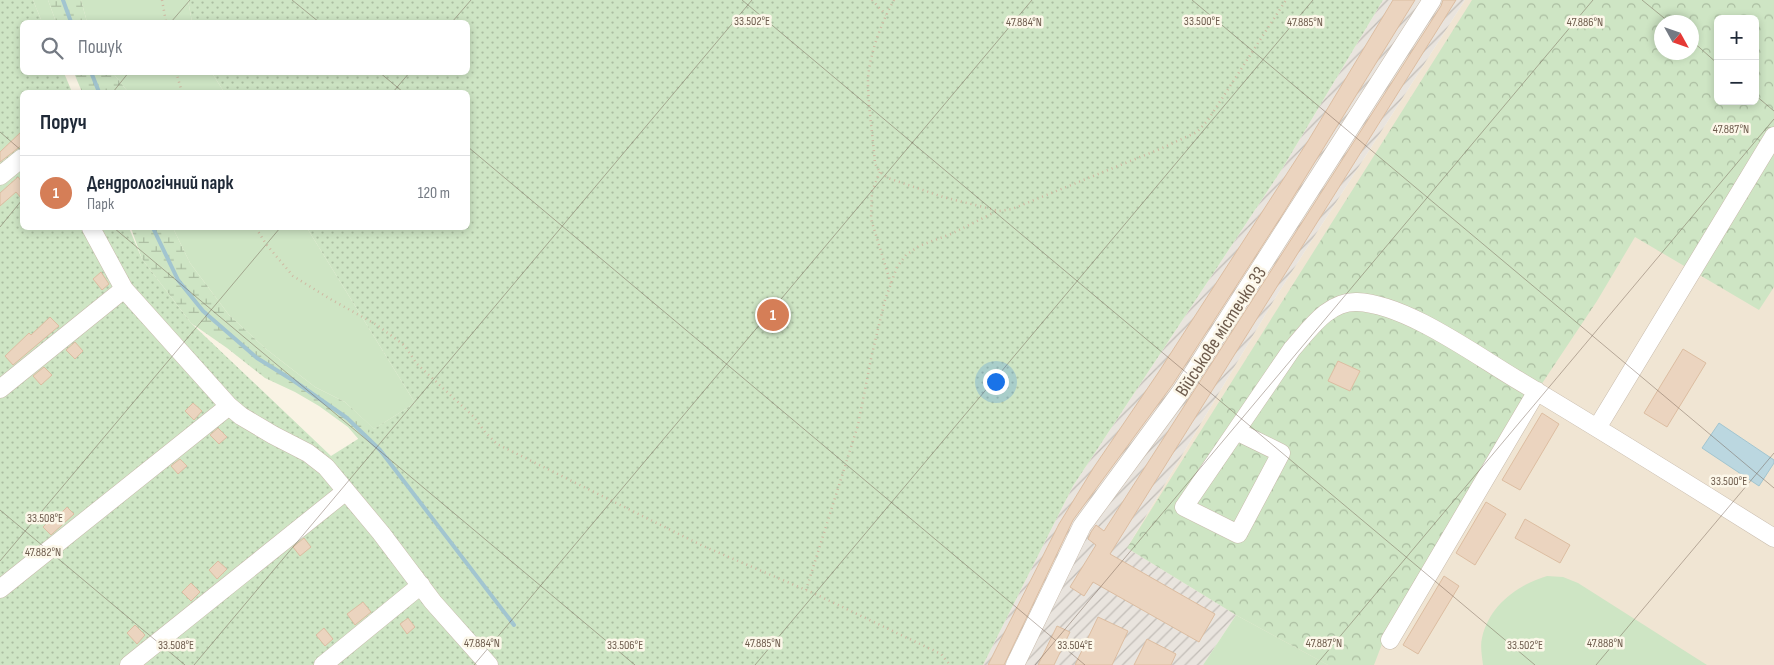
<!DOCTYPE html>
<html lang="uk">
<head>
<meta charset="utf-8">
<style>
  :root { --surface:#fff; --page:#f2f2f3; --text:#1f2937; --muted:#747a83; --line:#e0e1e3; --accent:#d57e57 }
  body { margin:0; font-family:"Sofia Sans Condensed",sans-serif; background:var(--page); color:var(--text) }
  .controls { position:absolute; right:15px; top:15px; display:grid; overflow:hidden; border-radius:8px; box-shadow:0 2px 8px #0003 }
  .controls button { width:45px; height:45px; display:grid; place-items:center; padding:0; border:0; border-bottom:1px solid var(--line); background:var(--surface); color:var(--text); font:25px sans-serif }
  .compass { position:absolute; left:1654px; top:15px; width:45px; height:45px; border-radius:50%; background:var(--surface); box-shadow:0 2px 8px #0003; rotate:130deg }
  .you { position:absolute; left:995px; top:381px; width:18px; height:18px; margin:-12px; border:4px solid #fff; border-radius:50%; background:#1a73e8; box-shadow:0 0 0 8px #1a73e833 }
  .badge { display:grid; place-items:center; width:32px; height:32px; border-radius:50%; background:var(--accent); color:#fff; font-size:16px; font-weight:700 }
  .pin { position:absolute; translate:-50% -50%; border:2px solid #fff; box-shadow:0 1px 5px #0006 }
  .list { margin:0; padding:0; list-style:none }
  h2 { display:flex; justify-content:space-between; align-items:center; height:65px; margin:0; padding:0 20px; font-size:21px }
  h2 small { font-size:16px; font-weight:400; color:var(--muted) }
  .list li { display:grid; grid-template-columns:32px 1fr auto; gap:15px; align-items:center; box-sizing:border-box; height:75px; padding:0 20px; border-top:1px solid var(--line) }
  .list b { display:block; font-size:19px; white-space:nowrap }
  .list p { margin:0; font-size:16px; white-space:nowrap; color:var(--muted) }
  .list em { font-size:16px; font-style:normal; color:var(--muted) }
  .icon { flex:none; width:28px; height:28px; fill:none; stroke:currentColor; stroke-width:2; stroke-linecap:round; stroke-linejoin:round }
  .map { position:relative; flex:none; width:1774px; height:665px; overflow:hidden }
  .search { position:absolute; background:var(--surface); box-shadow:0 2px 8px #0003; left:20px; top:20px; width:450px; height:55px; display:flex; align-items:center; gap:12px; box-sizing:border-box; padding:0 18px; border-radius:8px; color:var(--muted); font-size:19px }
  .panel { position:absolute; background:var(--surface); box-shadow:0 2px 8px #0003; left:20px; top:90px; width:450px; height:140px; border-radius:8px }
  .map>svg:first-child { display:block }
  .residential { fill:#f0e5d3; fill-rule:evenodd }
  .industrial { fill:url(#industrial-furrows) }
  .grass { fill:#cee5c4 }
  .forest { fill:url(#forest-crowns); fill-rule:evenodd }
  .wetland { fill:url(#wetland-marsh) }
  .park { fill:url(#park-dots) }
  .water { fill:#bbd7e0; stroke:#a2c5d0 }
  .lines { fill:none; stroke-linecap:round; stroke-linejoin:round }
  .stream { stroke:#a2c5d0; stroke-width:4 }
  .building { fill:#ebd4bf; stroke:#dcbda1 }
  .minor-casing { stroke:#c8bbac; stroke-width:19 }
  .path { stroke:#cfb8a2; stroke-width:2.5; stroke-dasharray:1 4; stroke-linecap:butt }
  .minor { stroke:#fff; stroke-width:18 }
  .ticks { fill:none; stroke:#6e5c4d; stroke-width:1; stroke-opacity:0.45 }
  .labels { text-anchor:middle; stroke-width:5; stroke-linejoin:round; paint-order:stroke }
  .street-label { font-size:19px; fill:#6e5c4d; stroke:#fcf7e9 }
  .ticks-label { font-size:12px; text-anchor:middle; fill:#6e5c4d; stroke:#fcf7e9; stroke-width:5; stroke-linejoin:round; paint-order:stroke }
</style>
</head>
<body>
<div class="map">
<svg width="1774" height="665" viewBox="0 0 1774 665">
  <defs>
    <pattern id="industrial-furrows" width="10" height="10" patternUnits="userSpaceOnUse" patternTransform="scale(1.25)"><rect width="10" height="10" fill="#e9e4de"/><path d="M-1 1l2-2M0 10L10 0M9 11l2-2" fill="none" stroke="#c1bcb6"/></pattern>
    <pattern id="forest-crowns" width="20" height="18" patternUnits="userSpaceOnUse" patternTransform="scale(1.25)"><rect width="20" height="18" fill="#cee5c4"/><path d="M2 6a3 3 0 1 1 6 0M12 15a3 3 0 1 1 6 0" fill="none" stroke="#abbda1"/></pattern>
    <pattern id="wetland-marsh" width="20" height="14" patternUnits="userSpaceOnUse" patternTransform="scale(1.25)"><rect width="20" height="14" fill="#cee5c4"/><path d="M1 5h8M5 5V1M11 12h8M15 12V8" fill="none" stroke="#abbda1"/></pattern>
    <pattern id="park-dots" width="8" height="8" patternUnits="userSpaceOnUse" patternTransform="scale(1.25)"><rect width="8" height="8" fill="#cee5c4"/><path d="M2 2h.1M6 6h.1" fill="none" stroke="#abbda1" stroke-width="1.8" stroke-linecap="round"/></pattern>
  </defs>
  <rect width="100%" height="100%" fill="#f9f3e4"/>
  <path class="residential" d="M1465,0H1774V665H1327L1236,615L1127,548L1277,295ZM1718,19H1755V101H1718ZM1662,22H1692V52H1662Z"/>
  <path class="industrial" d="M1383,0H1465L1277,295L1127,548L1236,615L1203,665H983L1073,486L1282,169Z"/>
  <path class="grass" d="M33,0H48L56,22H42Z
    M81,0H188L192,22H87Z
    M113,73H212L224,92H128Z
    M173,228H307L415,403L374,429L345,402L315,387L266,349L229,315L190,263Z
    M1547,576L1563,577L1578,583L1707,665H1483C1482,656 1480,646 1482,638C1489,606 1517,585 1547,576Z
    M1236,615L1328,665H1203Z"/>
  <path class="forest" d="M1472,0H1774V287L1759,310L1635,237L1597,301L1537,391L1385,636L1374,665H1328L1236,615L1127,548ZM1718,19H1755V101H1718ZM1662,22H1692V52H1662Z"/>
  <path class="wetland" d="M48,0H81L87,22H56Z
    M74,73H113L128,92H82Z
    M131,228H173L190,263L229,315L266,349L315,387L345,402L394,447L405,493L348,427L319,406L295,392L265,378L227,348L191,323L142,259Z"/>
  <path class="park" d="M0,0H33L42,22H22V72L64,73L72,92H22V228H129L142,259L191,323L331,456L415,403L307,228H468V92H224L212,73L468,72V22H192L188,0H1383L1282,169L1073,486L983,665H0Z"/>
  <path class="water" d="M1719,423L1774,460V463L1759,486L1702,448Z"/>
  <g class="lines">
    <path class="stream" d="M63,0L71,22
      M91,72L99,92
      M153,228L178,280L203,311L257,358L294,381L347,418L380,450L514,625"/>
  </g>
  <path class="building" d="M1393,0H1415L1284,212L1173,384L1073,520L1004,665H988L1059,524L1094,467L1158,373L1308,141Z
    M1443,0H1456L1110,554L1215,614L1199,642L1093,582L1084,596L1070,587L1096,545L1088,539L1091,532L1096,525L1104,531L1441,6Z
    M22,131V145L0,162V152Z
    M18,177L22,182V199L16,192L0,206V193Z
    M101,272L109,284L102,290L93,279Z
    M50,317L59,326L13,365L5,356L29,333L31,335Z
    M75,342L83,351L75,359L66,350Z
    M1683,349L1706,363L1667,427L1644,413Z
    M1338,361L1360,371L1350,391L1328,381Z
    M44,367L52,375L41,385L33,376Z
    M193,403L202,411L194,420L185,411Z
    M1542,413L1559,424L1520,490L1502,480Z
    M218,428L227,437L219,444L210,435Z
    M180,459L187,466L178,474L171,466Z
    M1486,502L1506,514L1475,565L1456,553Z
    M67,507L74,514L51,535L43,527L52,518L54,520Z
    M1525,519L1570,545L1560,563L1515,538Z
    M304,538L311,547L300,556L293,547Z
    M218,561L227,569L217,579L209,570Z
    M1444,576L1459,586L1418,654L1403,645Z
    M191,583L200,592L191,601L182,592Z
    M363,602L371,612L355,625L347,614Z
    M1098,617L1128,631L1112,665H1075Z
    M408,618L415,627L407,634L400,624Z
    M135,625L145,635L137,644L127,633Z
    M1057,626L1070,632L1054,665H1038Z
    M324,628L333,639L325,646L316,635Z
    M1147,639L1176,654L1171,665H1134Z"/>
  <g class="lines">
    <g class="minor-casing">
      <path id="minor" d="M0,176L22,158
        M91,228L124,289L229,406L241,416L273,435L308,453L326,467L381,533L433,602L489,665
        M0,389L124,289
        M1597,428L1774,136
        M1236,431L1281,453L1238,534L1184,507L1292,349C1310,329 1328,301 1357,302C1406,304 1474,354 1516,379C1603,431 1688,484 1774,538
        M0,589L229,406
        M1390,640L1537,391
        M129,665L346,491
        M323,665L421,585
        M1015,665L1082,526L1182,390L1432,0"/>
    </g>
    <path class="path" d="M162,0L166,22
      M872,0L886,15
      M894,0C882,21 869,55 868,80C868,107 873,136 875,164L880,172L888,178L943,197L999,211L1012,209L1160,149L1197,132L1208,120L1286,0
      M176,72L182,92
      M880,172L872,191L871,219L891,284
      M256,228L266,244L293,276L332,300L377,325L404,345L417,364L474,417L485,432L497,444L703,546L813,593L941,654L950,665
      M806,590L858,425L872,354L885,300L897,267L906,255L919,246L951,234L997,211"/>
    <use href="#minor" class="minor"/>
  </g>
  <path class="ticks" d="M292,0L319,22M742,0L1535,665M1192,0L1774,488M1642,0L1669,22M171,22L190,0M452,22L471,0M1692,41L1718,64M379,72L403,92M113,92L129,72M393,92L410,72M1755,95L1774,111M0,132L22,151M468,147L1085,665M0,227L22,200M114,228L635,665M0,510L185,665M0,561L280,228M194,665L752,0M474,665L1032,0M755,665L1313,0M1035,665L1593,0M1316,665L1774,119M1596,665L1774,453"/>
  <g class="labels">
    <g class="street-label">
      <text transform="translate(1220 331) rotate(-57)" y="7">Військове містечко 33</text>
    </g>
  </g>
  <g class="ticks-label">
    <text x="752" y="25">33.502°E</text>
    <text x="1202" y="25">33.500°E</text>
    <text x="1024" y="26">47.884°N</text>
    <text x="1305" y="26">47.885°N</text>
    <text x="1585" y="26">47.886°N</text>
    <text x="1731" y="133">47.887°N</text>
    <text x="1729" y="485">33.500°E</text>
    <text x="45" y="522">33.508°E</text>
    <text x="43" y="556">47.882°N</text>
    <text x="482" y="647">47.884°N</text>
    <text x="763" y="647">47.885°N</text>
    <text x="1324" y="647">47.887°N</text>
    <text x="1605" y="647">47.888°N</text>
    <text x="176" y="649">33.508°E</text>
    <text x="625" y="649">33.506°E</text>
    <text x="1075" y="649">33.504°E</text>
    <text x="1525" y="649">33.502°E</text>
  </g>
</svg>
<div class="controls">
<button>+</button>
<button>−</button>
</div>
<svg class="compass" viewBox="-18 -18 36 36"><path d="M0-13l5 13h-10z" fill="#e53935"/><path d="M0 13l5-13h-10z" fill="#747a83"/></svg>
<div class="you"></div>
<div class="pin badge" style="left:773px;top:315px">1</div>
<div class="search"><svg class="icon" aria-label="search" viewBox="0 0 24 24"><circle cx="10" cy="10" r="6"/><path d="M15 15l6 6"/></svg>Пошук</div>
<section class="panel">
<h2>Поруч<small></small></h2>
<ul class="list">
<li><span class="badge">1</span><div><b>Дендрологічний парк</b><p>Парк</p></div><em>120 m</em></li>
</ul>
</section>
</div>
</body>
</html>
